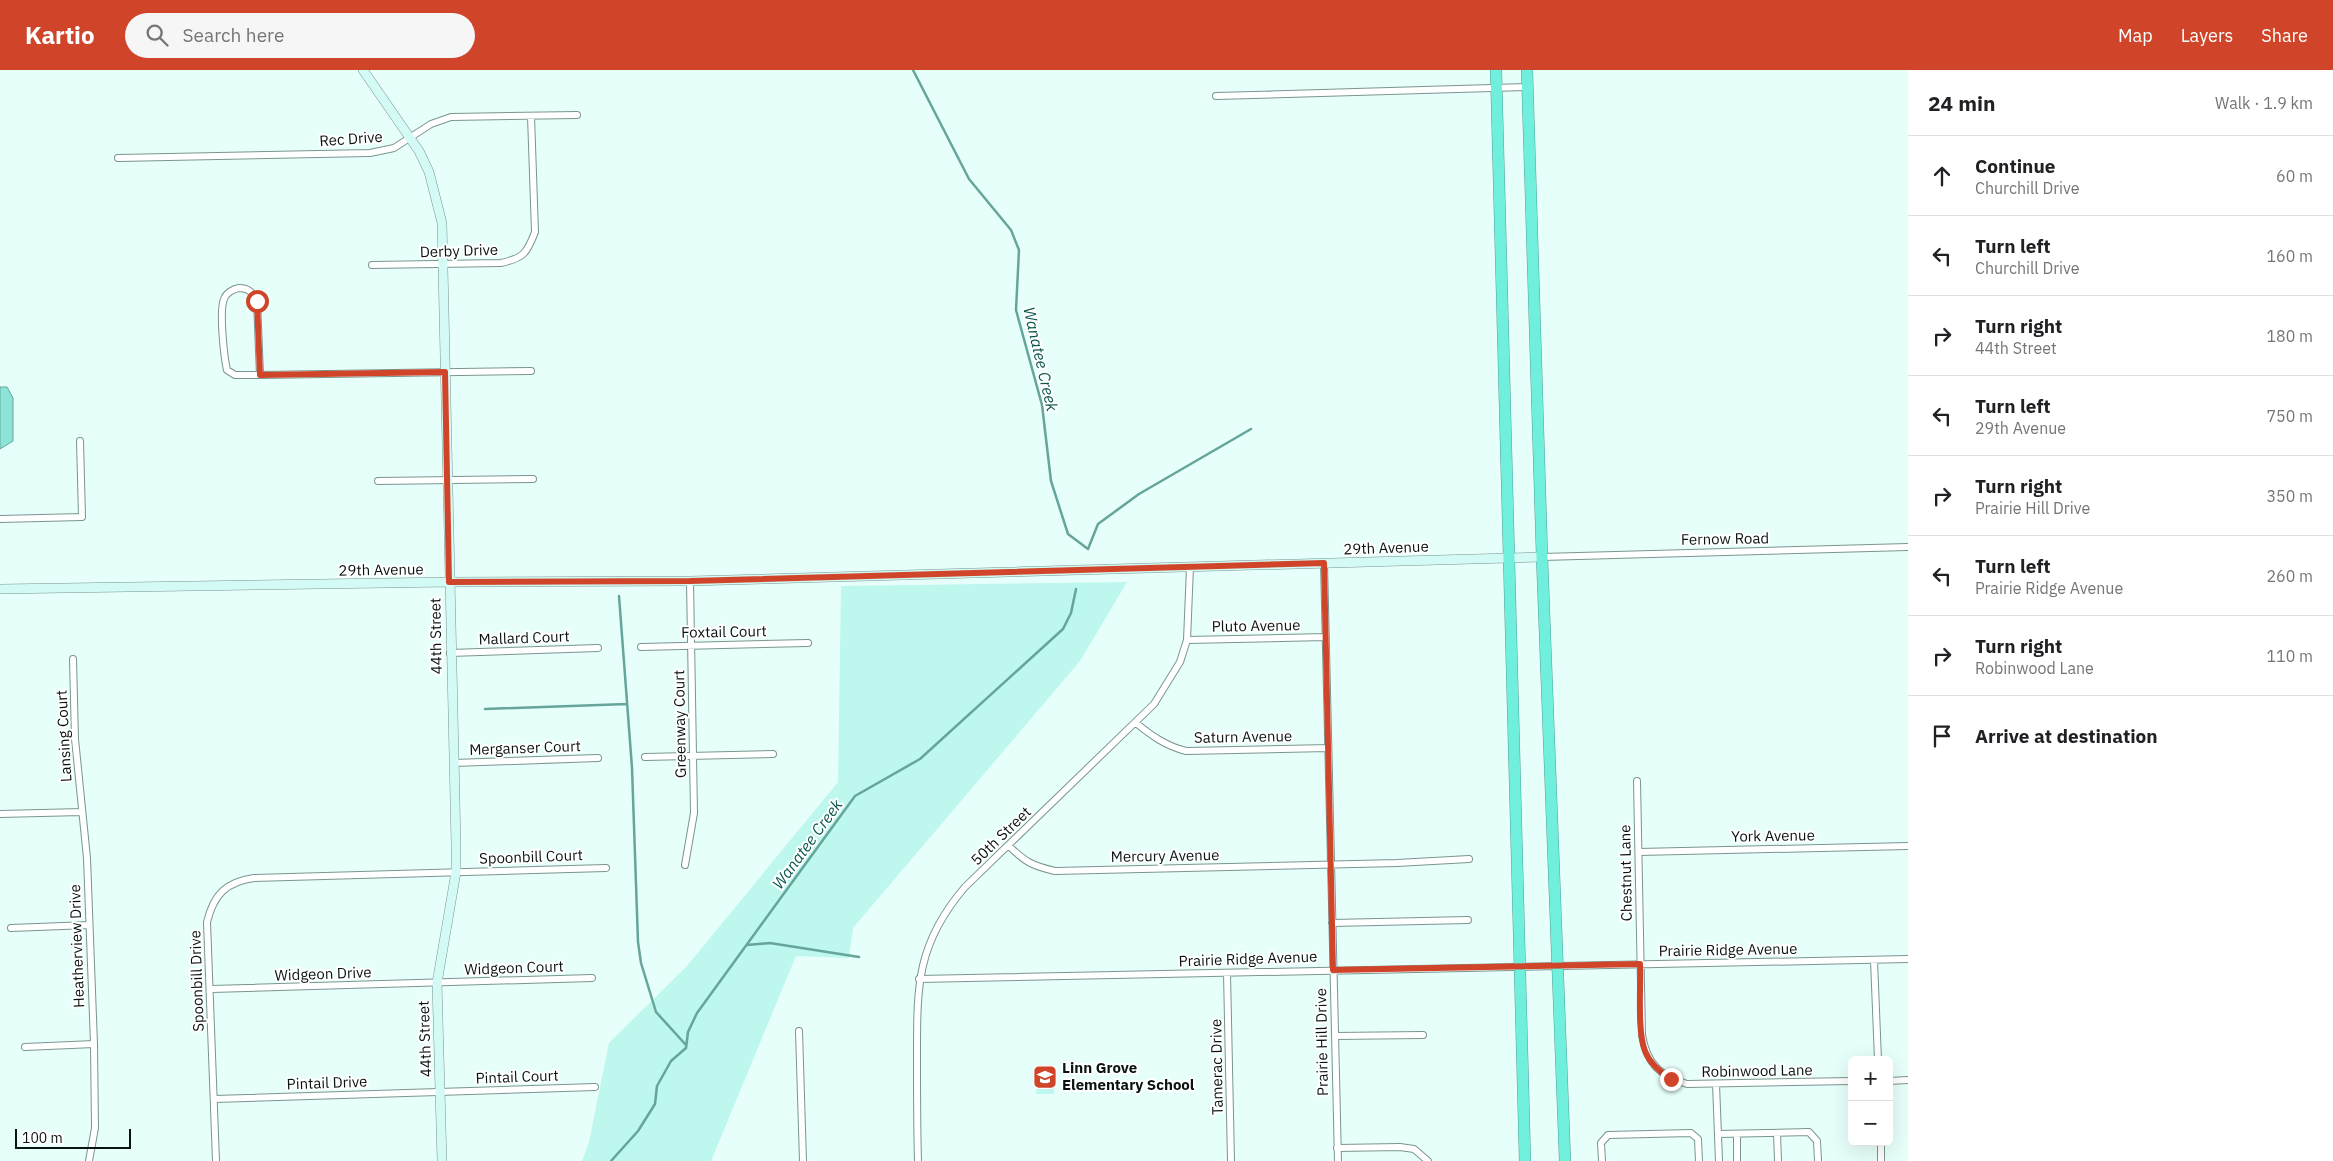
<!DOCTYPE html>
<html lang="en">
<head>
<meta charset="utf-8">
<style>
  :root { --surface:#fff; --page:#f6f6f6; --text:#202124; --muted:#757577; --line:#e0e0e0; --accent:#d0452a }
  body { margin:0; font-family:"IBM Plex Sans",sans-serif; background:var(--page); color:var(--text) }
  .controls { position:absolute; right:15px; bottom:15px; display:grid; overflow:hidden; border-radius:8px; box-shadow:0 5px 20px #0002 }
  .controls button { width:45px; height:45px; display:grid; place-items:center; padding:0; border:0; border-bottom:1px solid var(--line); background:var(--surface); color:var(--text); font:25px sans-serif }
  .scale { position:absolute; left:15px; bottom:12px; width:116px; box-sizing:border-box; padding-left:5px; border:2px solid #091311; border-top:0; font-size:14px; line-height:18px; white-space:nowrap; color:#091311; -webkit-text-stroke:4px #fff; paint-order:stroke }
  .stop { position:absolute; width:15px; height:15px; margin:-11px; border:4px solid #d0452a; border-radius:50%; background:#fff }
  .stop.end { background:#d0452a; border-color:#fff; box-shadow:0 1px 5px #0008 }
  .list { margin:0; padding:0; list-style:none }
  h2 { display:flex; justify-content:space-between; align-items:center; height:65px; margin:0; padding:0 20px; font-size:21px }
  h2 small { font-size:16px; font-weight:400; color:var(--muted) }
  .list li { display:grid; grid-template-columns:32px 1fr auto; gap:15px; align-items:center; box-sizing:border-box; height:80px; padding:0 20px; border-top:1px solid var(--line) }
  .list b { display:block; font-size:19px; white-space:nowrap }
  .list p { margin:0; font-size:16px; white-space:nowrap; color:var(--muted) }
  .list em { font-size:16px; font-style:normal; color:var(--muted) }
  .icon { flex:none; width:28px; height:28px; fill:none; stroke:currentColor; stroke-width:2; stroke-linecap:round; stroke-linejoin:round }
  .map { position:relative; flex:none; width:1908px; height:1091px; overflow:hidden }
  header { display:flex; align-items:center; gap:30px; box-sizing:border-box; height:70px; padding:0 25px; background:var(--accent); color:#fff }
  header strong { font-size:24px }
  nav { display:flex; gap:28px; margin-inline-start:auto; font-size:18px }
  .search { width:350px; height:45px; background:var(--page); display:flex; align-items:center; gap:12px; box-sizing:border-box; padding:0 18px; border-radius:28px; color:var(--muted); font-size:19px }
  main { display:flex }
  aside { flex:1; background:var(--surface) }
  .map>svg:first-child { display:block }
  .green { fill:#bdf7ed }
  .water { fill:#8ce4d6; stroke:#65a59b }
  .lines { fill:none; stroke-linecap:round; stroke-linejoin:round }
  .stream { stroke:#65a59b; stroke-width:2.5 }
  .street-casing { stroke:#7a9590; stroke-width:8 }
  .secondary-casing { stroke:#7a9590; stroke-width:10 }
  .highway-casing { stroke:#4da296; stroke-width:12 }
  .street { stroke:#fff; stroke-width:6 }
  .secondary { stroke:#d4faf5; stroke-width:9 }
  .highway { stroke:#71efdd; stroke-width:11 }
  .route { stroke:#d0452a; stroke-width:6 }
  .labels { text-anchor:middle; stroke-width:4; stroke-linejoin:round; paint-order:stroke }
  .street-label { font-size:15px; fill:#091311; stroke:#fff }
  .poi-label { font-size:15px; font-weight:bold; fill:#091311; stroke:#fff; text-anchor:start }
  .water-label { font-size:16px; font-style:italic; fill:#0b584f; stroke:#fff }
</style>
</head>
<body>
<header>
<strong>Kartio</strong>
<div class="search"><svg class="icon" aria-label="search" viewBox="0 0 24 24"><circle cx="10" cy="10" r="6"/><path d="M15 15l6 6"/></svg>Search here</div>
<nav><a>Map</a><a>Layers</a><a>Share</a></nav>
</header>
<main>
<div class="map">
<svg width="1908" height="1091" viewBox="0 0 1908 1091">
  <rect width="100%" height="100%" fill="#e7fffa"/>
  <path class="green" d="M1127,512L1080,591L853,858L849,888L796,886L711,1091H582L589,1072L609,973L687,896L838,712L841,516Z
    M1037,1010H1055L1054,1024H1036Z"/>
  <path class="water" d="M0,317H7L13,328V371L0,379Z"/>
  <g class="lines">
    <path class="stream" d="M913,0L969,109L1011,160L1019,180L1016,240L1042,335L1051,411L1068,464L1088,479L1098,454L1139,424L1251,359
      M619,526L632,698L638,872L641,893L656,942L686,975
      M485,639L627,634
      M747,875L770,873L859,887
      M611,1091L638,1061L655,1034L657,1016L671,991L686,978L688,962L697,943L855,726L920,689L1063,559L1071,543L1076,519"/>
    <g class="street-casing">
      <path id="street" d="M1216,26L1528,17
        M118,88L370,83L394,78L431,54L451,47L577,45
        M372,195L501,193C524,188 527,183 535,162L531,46
        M260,305L257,231C253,223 249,218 239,218C233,219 226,223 224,229C219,241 224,287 227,300L235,305H260L531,301
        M378,411L533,409
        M0,449L82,447L80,371
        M1542,487L1908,477
        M1324,493L1338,1091
        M1187,570L1326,567
        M641,577L808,573
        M450,583L598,578
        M73,589L75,669L87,788L94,974L95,1058L89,1091
        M1136,653C1152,666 1166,676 1186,681L1328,678
        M645,687L773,684
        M454,693L598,688
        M1637,711L1642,965C1647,994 1659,1005 1687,1014L1852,1011
        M0,744L82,742
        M1009,776C1025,792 1033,796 1055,801L1397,793L1469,789
        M1639,782L1908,776
        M685,795L694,743L690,511
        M1332,853L1468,850
        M11,858L89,855
        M1874,890L1878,990
        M1227,903L1231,1091
        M919,909L1908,889
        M211,919L592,908
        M799,961L803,1091
        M1335,966L1423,965
        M25,977L94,974
        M1889,1011L1908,1010
        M1716,1014L1719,1091
        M214,1029L595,1017
        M1777,1063L1778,1091
        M1718,1064L1809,1062L1817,1071L1818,1091
        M1737,1064V1091
        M1881,1072V1091
        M1337,1078L1400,1077L1414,1079L1428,1091
        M216,1091L207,852C214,824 226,812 254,808L606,798
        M918,1091C917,1057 917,1022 917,988C917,917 916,874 965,817L1154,634L1180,592L1187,570L1190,497
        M1602,1091L1601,1073L1608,1065L1691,1063L1698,1069L1699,1091"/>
    </g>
    <g class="secondary-casing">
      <path id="secondary" d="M363,0L419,81L429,102L442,153L456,775V802L437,913L442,1091
        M0,519L449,512L690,511L1542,487"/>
    </g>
    <g class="highway-casing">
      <path id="highway" d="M1496,0L1525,1091
        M1527,0L1542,487L1565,1091"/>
    </g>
    <use href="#street" class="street"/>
    <use href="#secondary" class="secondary"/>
    <use href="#highway" class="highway"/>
  </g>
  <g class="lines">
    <path class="route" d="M257,231L260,305L445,302L449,512L690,511L1324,493L1333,900L1640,894C1641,917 1637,960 1645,981C1650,994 1660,1002 1671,1009"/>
  </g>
  <defs>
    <g id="school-square" transform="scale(1.25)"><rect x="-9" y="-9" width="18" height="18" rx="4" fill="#d0452a" stroke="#fff"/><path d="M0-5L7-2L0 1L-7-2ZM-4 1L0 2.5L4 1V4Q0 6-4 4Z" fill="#fff"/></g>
  </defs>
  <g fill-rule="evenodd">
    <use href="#school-square" x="1045" y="1007"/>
  </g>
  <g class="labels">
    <g class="street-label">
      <text transform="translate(351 69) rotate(-4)" y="5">Rec Drive</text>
      <text transform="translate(459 181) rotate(-2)" y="5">Derby Drive</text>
      <text transform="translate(1725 469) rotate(-1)" y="5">Fernow Road</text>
      <text transform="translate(1386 478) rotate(-2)" y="5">29th Avenue</text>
      <text transform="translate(381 500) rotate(-1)" y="5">29th Avenue</text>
      <text transform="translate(1256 556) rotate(-1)" y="5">Pluto Avenue</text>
      <text transform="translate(724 562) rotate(-1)" y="5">Foxtail Court</text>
      <text transform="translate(436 566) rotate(-91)" y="5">44th Street</text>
      <text transform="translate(524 568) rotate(-2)" y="5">Mallard Court</text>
      <text transform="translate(680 654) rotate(-91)" y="5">Greenway Court</text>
      <text transform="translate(64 666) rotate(-93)" y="5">Lansing Court</text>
      <text transform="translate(1243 667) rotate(-1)" y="5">Saturn Avenue</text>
      <text transform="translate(525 678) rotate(-2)" y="5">Merganser Court</text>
      <text transform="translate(1001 766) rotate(-44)" y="5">50th Street</text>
      <text transform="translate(1773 766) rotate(-1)" y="5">York Avenue</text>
      <text transform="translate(1165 786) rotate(-1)" y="5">Mercury Avenue</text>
      <text transform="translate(531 787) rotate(-2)" y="5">Spoonbill Court</text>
      <text transform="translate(1626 803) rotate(-91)" y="5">Chestnut Lane</text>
      <text transform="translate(77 876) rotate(-92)" y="5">Heatherview Drive</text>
      <text transform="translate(1728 880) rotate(-1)" y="5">Prairie Ridge Avenue</text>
      <text transform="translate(1248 889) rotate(-2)" y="5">Prairie Ridge Avenue</text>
      <text transform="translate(514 898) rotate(-2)" y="5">Widgeon Court</text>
      <text transform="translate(323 904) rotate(-2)" y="5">Widgeon Drive</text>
      <text transform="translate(197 911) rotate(-92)" y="5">Spoonbill Drive</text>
      <text transform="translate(425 969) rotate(-92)" y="5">44th Street</text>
      <text transform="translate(1322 972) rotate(-91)" y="5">Prairie Hill Drive</text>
      <text transform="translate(1217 997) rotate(-91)" y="5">Tamerac Drive</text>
      <text transform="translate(1757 1001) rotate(-1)" y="5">Robinwood Lane</text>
      <text transform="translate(517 1007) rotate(-2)" y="5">Pintail Court</text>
      <text transform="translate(327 1013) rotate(-2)" y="5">Pintail Drive</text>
    </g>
    <g class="poi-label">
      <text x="1062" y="1003">Linn Grove<tspan x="1062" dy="17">Elementary School</tspan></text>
    </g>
    <g class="water-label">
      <text transform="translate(1041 289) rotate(77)" y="6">Wanatee Creek</text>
      <text transform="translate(807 774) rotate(-54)" y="6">Wanatee Creek</text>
    </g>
  </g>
</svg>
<div class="controls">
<button>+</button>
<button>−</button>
</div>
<div class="scale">100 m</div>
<div class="stop" style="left:257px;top:231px"></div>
<div class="stop end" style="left:1671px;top:1009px"></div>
</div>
<aside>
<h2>24 min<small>Walk · 1.9 km</small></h2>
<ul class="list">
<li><svg class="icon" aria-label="ahead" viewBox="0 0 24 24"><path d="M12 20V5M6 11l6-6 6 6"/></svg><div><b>Continue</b><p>Churchill Drive</p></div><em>60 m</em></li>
<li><svg class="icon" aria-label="left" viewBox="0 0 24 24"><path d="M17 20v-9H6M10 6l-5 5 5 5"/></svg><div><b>Turn left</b><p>Churchill Drive</p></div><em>160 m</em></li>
<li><svg class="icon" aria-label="right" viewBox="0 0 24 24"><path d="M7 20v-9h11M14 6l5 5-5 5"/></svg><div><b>Turn right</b><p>44th Street</p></div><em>180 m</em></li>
<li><svg class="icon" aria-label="left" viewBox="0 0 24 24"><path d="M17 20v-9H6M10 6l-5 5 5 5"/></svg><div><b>Turn left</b><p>29th Avenue</p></div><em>750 m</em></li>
<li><svg class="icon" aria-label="right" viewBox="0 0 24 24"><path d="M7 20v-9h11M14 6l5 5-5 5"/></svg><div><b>Turn right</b><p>Prairie Hill Drive</p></div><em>350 m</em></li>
<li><svg class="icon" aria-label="left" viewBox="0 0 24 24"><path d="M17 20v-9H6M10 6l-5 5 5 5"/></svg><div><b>Turn left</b><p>Prairie Ridge Avenue</p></div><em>260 m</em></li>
<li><svg class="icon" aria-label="right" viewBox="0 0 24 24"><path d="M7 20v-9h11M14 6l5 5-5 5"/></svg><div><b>Turn right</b><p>Robinwood Lane</p></div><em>110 m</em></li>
<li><svg class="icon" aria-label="arrive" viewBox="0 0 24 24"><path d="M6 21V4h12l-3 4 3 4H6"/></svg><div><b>Arrive at destination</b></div></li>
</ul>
</aside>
</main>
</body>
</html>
